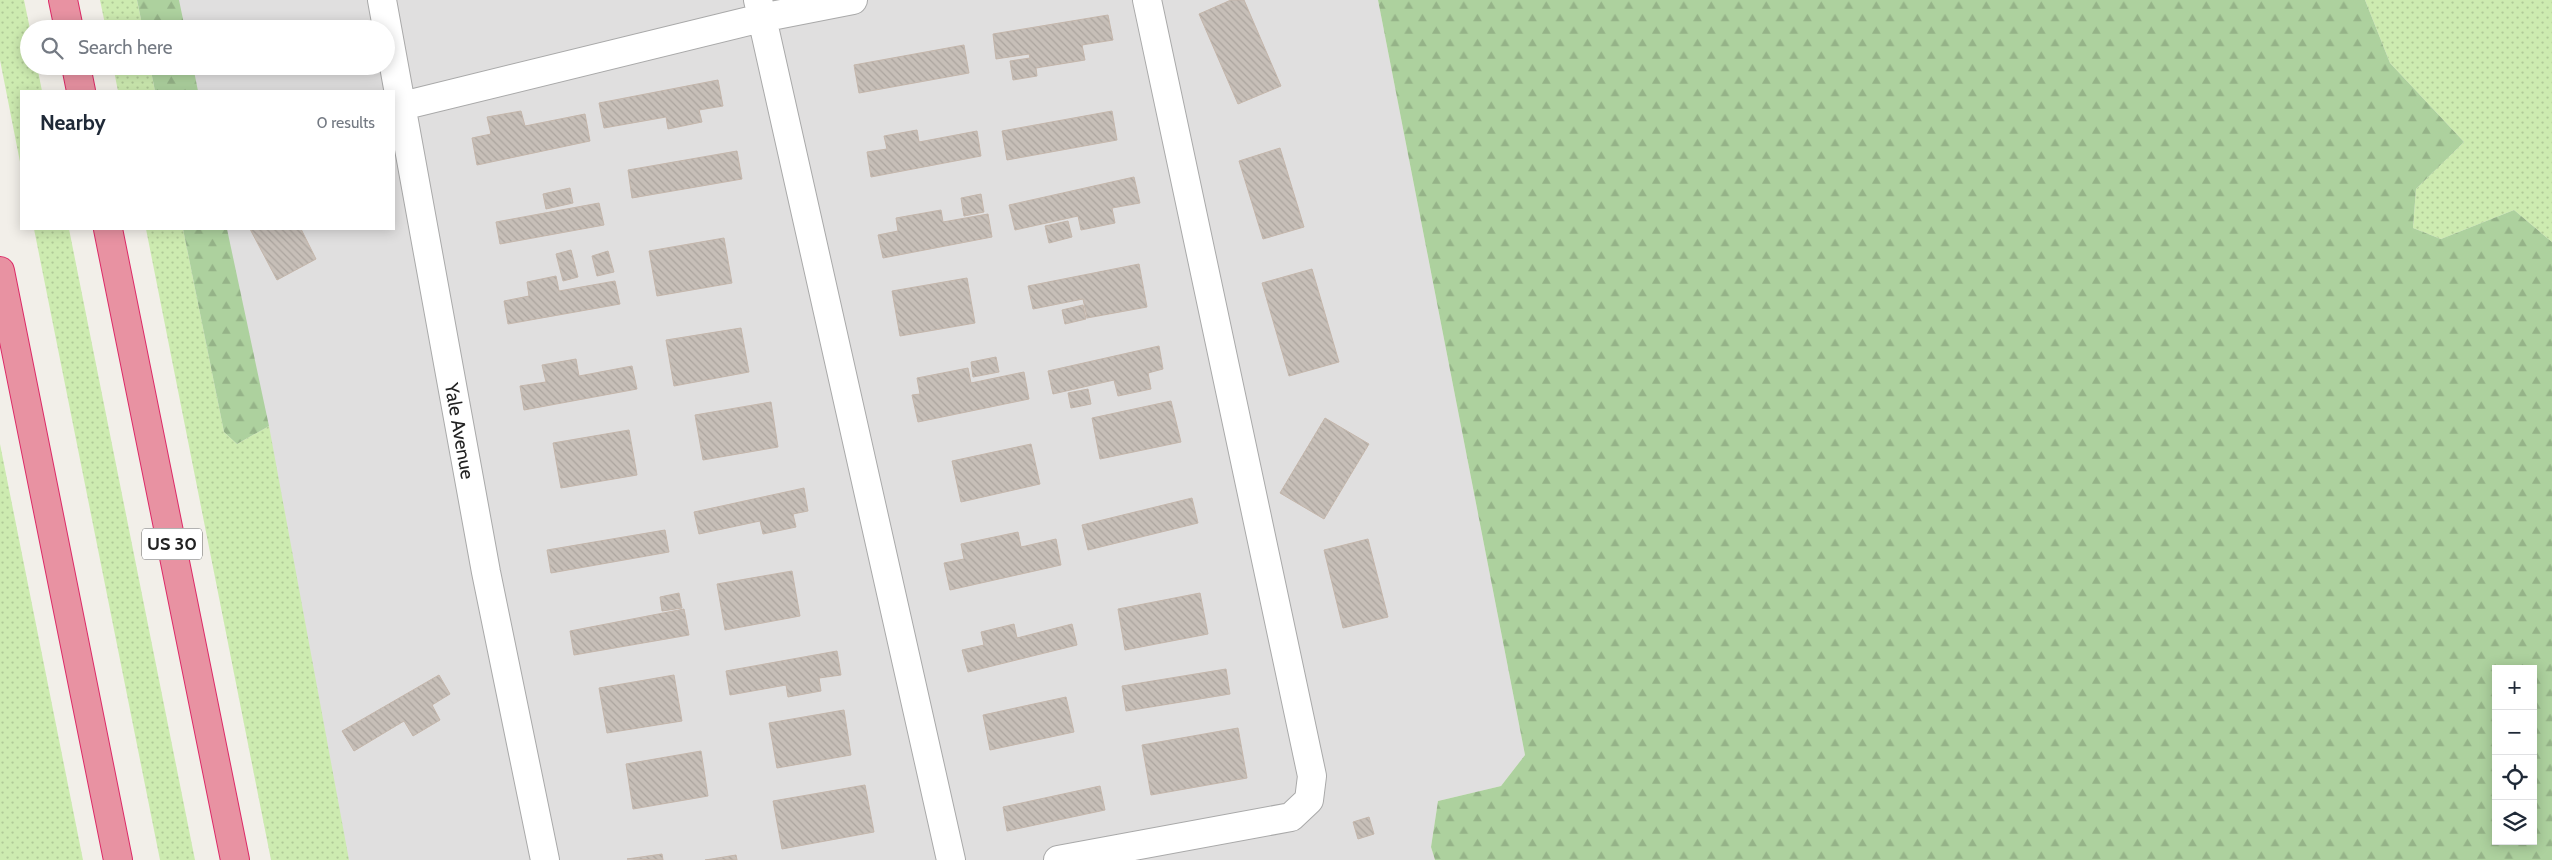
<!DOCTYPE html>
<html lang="en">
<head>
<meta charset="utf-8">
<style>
  :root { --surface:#fff; --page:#f2f2f3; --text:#1f2937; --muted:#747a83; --line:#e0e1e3 }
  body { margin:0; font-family:Cabin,sans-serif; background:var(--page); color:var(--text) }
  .controls { position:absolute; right:15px; bottom:15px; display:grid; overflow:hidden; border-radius:0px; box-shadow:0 2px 12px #0003 }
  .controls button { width:45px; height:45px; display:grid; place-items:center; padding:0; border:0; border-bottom:1px solid var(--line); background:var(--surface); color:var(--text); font:25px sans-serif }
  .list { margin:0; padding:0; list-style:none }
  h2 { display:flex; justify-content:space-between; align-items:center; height:65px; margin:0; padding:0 20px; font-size:21px }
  h2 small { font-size:16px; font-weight:400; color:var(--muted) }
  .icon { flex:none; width:28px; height:28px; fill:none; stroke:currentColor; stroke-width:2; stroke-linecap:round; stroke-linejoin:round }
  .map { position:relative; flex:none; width:2552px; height:860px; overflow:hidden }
  .search { position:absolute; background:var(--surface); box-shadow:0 2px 12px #0003; left:20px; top:20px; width:375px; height:55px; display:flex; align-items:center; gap:12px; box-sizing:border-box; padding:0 18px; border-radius:28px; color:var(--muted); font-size:19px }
  .panel { position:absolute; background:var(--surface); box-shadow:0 2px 12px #0003; left:20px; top:90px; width:375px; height:140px; border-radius:0px }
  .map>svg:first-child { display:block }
  .residential { fill:#e0dfdf }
  .grass { fill:url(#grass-dots) }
  .forest { fill:url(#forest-firs); fill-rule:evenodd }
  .building { fill:url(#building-back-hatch); stroke:#c4b6ab }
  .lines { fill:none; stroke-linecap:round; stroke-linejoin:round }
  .street-casing { stroke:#a9a9a9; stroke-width:30 }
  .highway-casing { stroke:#dc2a67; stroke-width:30 }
  .street { stroke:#fff; stroke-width:28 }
  .highway { stroke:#e892a2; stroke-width:28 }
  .labels { text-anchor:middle; stroke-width:5; stroke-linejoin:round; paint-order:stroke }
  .shield { fill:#fff; stroke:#646464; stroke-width:1 }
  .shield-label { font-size:18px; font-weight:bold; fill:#222 }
  .street-label { font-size:19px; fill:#222; stroke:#fff }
</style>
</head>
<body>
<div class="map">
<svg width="2552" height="860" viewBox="0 0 2552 860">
  <defs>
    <pattern id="grass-dots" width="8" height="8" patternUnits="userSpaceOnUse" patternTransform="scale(1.25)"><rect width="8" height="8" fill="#cdebb0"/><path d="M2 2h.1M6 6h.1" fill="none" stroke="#b0c997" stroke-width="1.8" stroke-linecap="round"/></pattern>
    <pattern id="forest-firs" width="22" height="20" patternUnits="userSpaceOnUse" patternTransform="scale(1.25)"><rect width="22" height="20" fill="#add19e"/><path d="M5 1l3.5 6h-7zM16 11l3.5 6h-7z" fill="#95b388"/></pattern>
    <pattern id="building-back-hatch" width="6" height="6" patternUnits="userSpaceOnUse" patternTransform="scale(1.25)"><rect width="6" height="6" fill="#c7bfb8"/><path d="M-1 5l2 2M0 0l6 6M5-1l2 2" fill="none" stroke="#aba49e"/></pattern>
  </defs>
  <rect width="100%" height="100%" fill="#f2efe9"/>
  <path class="residential" d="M176,0H1378L1525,755L1501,786L1438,801L1431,847L1435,860H346L221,229H394V91H194L189,66H386V29H182Z"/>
  <path class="grass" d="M0,0H24L30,29L29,66H37L42,91H21V167L0,60Z
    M100,0H137L143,29H106Z
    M2365,0H2552V242L2514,210L2441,239L2413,228L2416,189L2464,142L2390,63Z
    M113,66H150L155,91H118Z
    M34,229H69L195,860H160Z
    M146,229H183L224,432L237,444L269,426L349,860H271Z
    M0,444L83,860H0Z"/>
  <path class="forest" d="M137,0H179L185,29H143Z
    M1378,0H2365L2390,63L2464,142L2416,189L2413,228L2441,239L2514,210L2552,242V860H1435L1431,847L1438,801L1501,786L1525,755ZM2496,669H2533V841H2496Z
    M150,66H193L198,91H155Z
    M183,229H227L269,426L237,444L224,432Z"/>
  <path class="building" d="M1231,0H1244L1281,86L1238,104L1199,14Z
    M1108,15L1113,40L1082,45L1085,60L1036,68L1037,76L1013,80L1010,61L1030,58L1029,54L996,59L993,34Z
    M964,45L969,73L859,93L854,65Z
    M718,80L723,106L699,110L702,122L668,129L666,117L604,128L599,103Z
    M521,111L525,126L585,114L590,141L477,165L472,138L491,134L487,117Z
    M1112,111L1117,140L1007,160L1002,131Z
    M917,130L919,142L977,131L981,156L871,177L867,152L887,149L884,136Z
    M1280,148L1304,227L1263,239L1239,161Z
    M737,151L742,179L632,198L628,170Z
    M1134,177L1140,203L1112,208L1115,223L1081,230L1078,216L1015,230L1009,205Z
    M570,188L573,203L546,209L543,194Z
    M981,194L984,212L964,216L961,198Z
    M599,203L604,225L500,244L496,222Z
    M941,210L943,222L988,214L992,237L883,258L878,235L898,231L896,218Z
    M1068,221L1072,237L1049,243L1045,226Z
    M250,229H301L316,259L277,280Z
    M724,238L732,283L657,296L649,251Z
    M571,250L578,277L563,281L556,254Z
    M608,251L614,272L597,276L592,256Z
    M1139,264L1147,307L1087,318L1083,299L1033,309L1028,286Z
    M1312,269L1339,362L1289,376L1262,283Z
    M556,276L559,291L615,281L620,304L508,324L504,301L529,296L527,282Z
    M967,278L975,323L900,336L892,291Z
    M1083,305L1086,319L1065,324L1062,310Z
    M741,328L749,372L674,386L666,340Z
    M1159,346L1163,369L1148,373L1151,389L1118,396L1114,380L1053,394L1048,371Z
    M996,357L999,372L973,377L971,362Z
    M576,359L579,376L632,366L637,389L524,410L520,386L546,382L542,365Z
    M968,368L971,383L1024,372L1029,399L918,422L912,395L920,394L917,378Z
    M1088,389L1091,404L1071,408L1068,393Z
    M1171,401L1181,442L1100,459L1092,418Z
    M771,402L778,447L703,460L695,415Z
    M1325,418L1369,444L1324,519L1280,493Z
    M629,430L637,475L561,488L553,443Z
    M1031,444L1040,484L961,502L952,461Z
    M804,488L808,511L793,514L796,527L763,534L760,521L699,534L694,512Z
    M1192,498L1198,523L1088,550L1082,525Z
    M665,530L669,552L551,573L547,550Z
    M1018,532L1021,547L1056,539L1061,565L950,590L944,563L964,559L961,544Z
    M1368,539L1388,617L1343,628L1324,550Z
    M792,571L800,616L725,630L717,584Z
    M679,593L682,608L662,611L660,597Z
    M1200,593L1208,634L1125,650L1118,609Z
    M684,609L689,635L574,655L570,631Z
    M1014,624L1017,638L1072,624L1077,645L968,672L962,650L984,645L981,632Z
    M837,651L841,675L819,678L821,691L788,697L786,685L730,695L726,671Z
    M1226,669L1230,694L1126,711L1122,686Z
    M439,675L450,694L432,705L440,720L413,736L404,721L354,751L342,731Z
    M674,675L682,721L607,733L599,688Z
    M1066,697L1074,732L990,750L983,715Z
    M844,710L851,755L777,768L769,723Z
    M1238,728L1247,778L1151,795L1142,745Z
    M701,751L708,796L633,809L626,764Z
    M865,785L874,832L782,849L773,801Z
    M1100,786L1105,810L1007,831L1003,807Z
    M1369,817L1374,834L1358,839L1353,822Z
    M662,854L663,860L627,859Z
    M736,855L737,860H705Z"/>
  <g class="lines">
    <g class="street-casing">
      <path id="street" d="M382,0L486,572L545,860
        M758,0L951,860
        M402,106L761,18L853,0
        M1058,860L1291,817L1309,800L1312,776L1147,0"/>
    </g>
    <g class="highway-casing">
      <path id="highway" d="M63,0L69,29
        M76,66L81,91
        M108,229L235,860
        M0,271L118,860"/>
    </g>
    <use href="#street" class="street"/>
    <use href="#highway" class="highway"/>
  </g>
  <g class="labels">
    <rect class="shield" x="142" y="528.5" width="60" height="31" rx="4"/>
    <g class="shield-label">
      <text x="172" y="550">US 30</text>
    </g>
    <g class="street-label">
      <text transform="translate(460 431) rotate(80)" y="7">Yale Avenue</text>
    </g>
  </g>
</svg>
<div class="controls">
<button>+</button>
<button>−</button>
<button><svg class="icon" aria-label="locate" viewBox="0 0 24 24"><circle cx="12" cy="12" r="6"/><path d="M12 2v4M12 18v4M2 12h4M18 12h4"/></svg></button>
<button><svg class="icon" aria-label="layers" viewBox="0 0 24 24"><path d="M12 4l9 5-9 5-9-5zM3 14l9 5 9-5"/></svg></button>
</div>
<div class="search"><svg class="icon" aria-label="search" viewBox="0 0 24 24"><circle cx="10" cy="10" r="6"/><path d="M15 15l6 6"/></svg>Search here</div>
<section class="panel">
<h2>Nearby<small>0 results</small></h2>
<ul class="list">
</ul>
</section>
</div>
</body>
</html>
